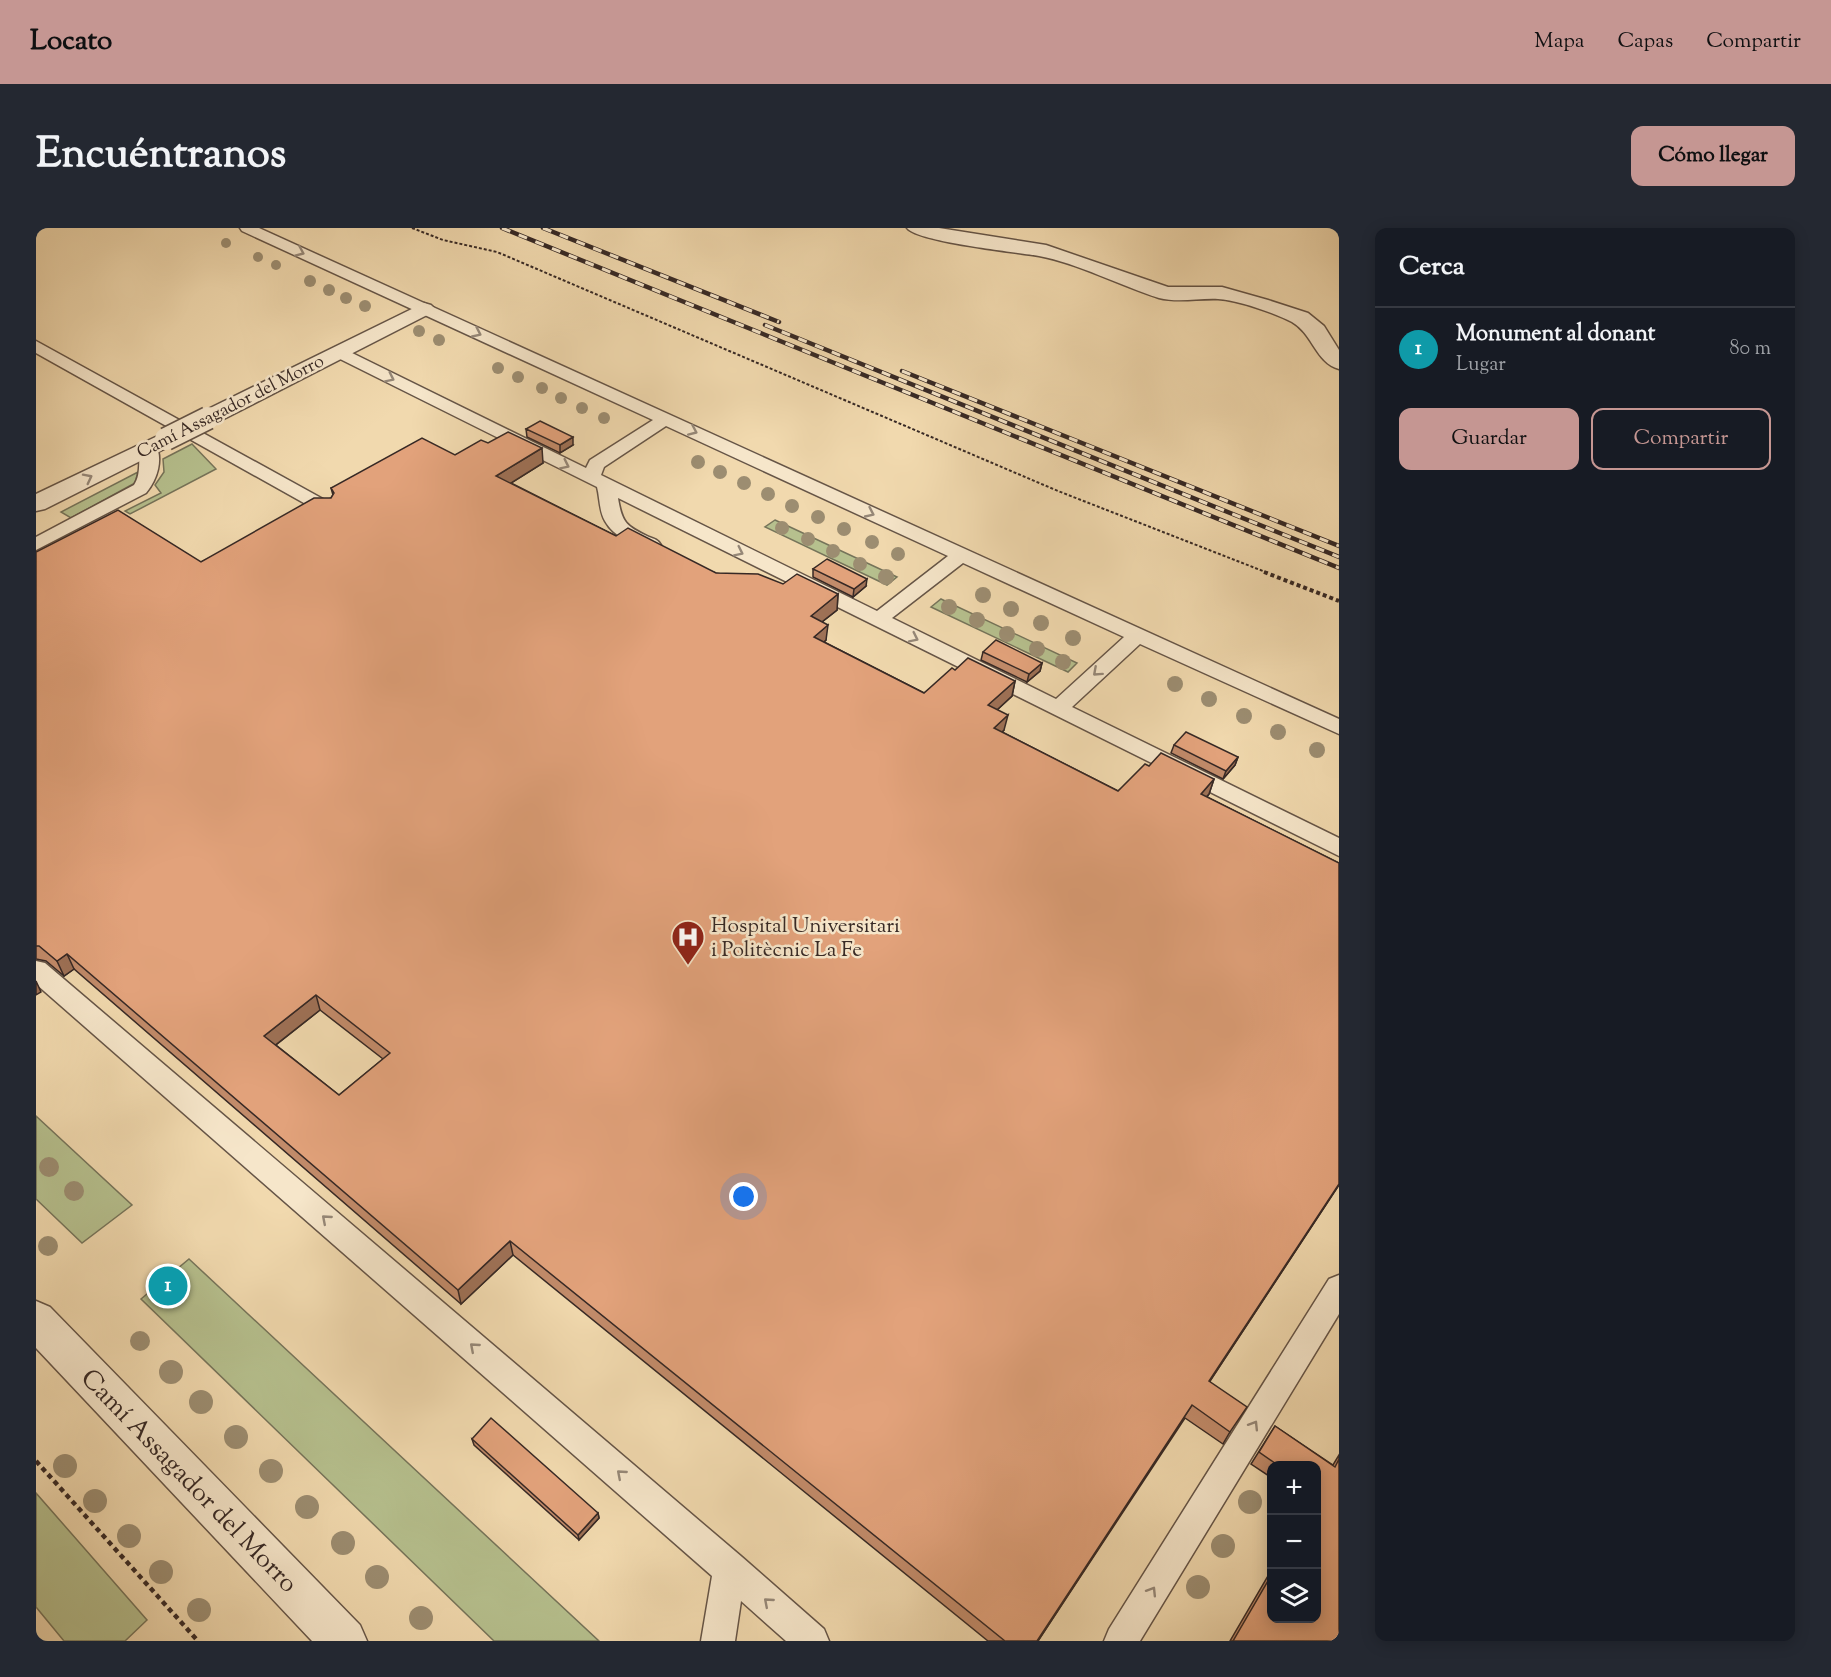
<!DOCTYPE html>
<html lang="es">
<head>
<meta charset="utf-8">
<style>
  :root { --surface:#171b24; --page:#242831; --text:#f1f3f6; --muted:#9ea1a6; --line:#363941; --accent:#c59692 }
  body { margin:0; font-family:"Sorts Mill Goudy",serif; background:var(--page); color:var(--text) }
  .controls { position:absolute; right:18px; bottom:18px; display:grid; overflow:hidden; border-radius:12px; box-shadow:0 3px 15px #0003 }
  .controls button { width:54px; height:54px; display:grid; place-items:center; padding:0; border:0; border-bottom:2px solid var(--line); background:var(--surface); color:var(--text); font:30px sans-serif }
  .you { position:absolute; left:708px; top:969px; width:21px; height:21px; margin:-15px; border:4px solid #fff; border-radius:50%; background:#1a73e8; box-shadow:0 0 0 9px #1a73e833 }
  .badge { display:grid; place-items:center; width:39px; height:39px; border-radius:50%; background:var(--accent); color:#fff; font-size:20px; font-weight:700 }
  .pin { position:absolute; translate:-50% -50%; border:3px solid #fff; box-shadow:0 2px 6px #0006 }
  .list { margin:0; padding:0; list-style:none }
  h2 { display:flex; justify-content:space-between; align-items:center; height:78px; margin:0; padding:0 24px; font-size:26px }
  h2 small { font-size:20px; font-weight:400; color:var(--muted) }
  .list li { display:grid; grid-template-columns:39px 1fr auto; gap:18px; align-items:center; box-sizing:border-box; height:84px; padding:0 24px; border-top:2px solid var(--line) }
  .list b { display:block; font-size:22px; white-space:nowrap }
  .list p { margin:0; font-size:20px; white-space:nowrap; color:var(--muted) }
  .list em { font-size:20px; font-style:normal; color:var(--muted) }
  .actions { display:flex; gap:12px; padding:18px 24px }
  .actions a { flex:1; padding:14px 0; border:2px solid var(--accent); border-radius:12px; text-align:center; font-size:21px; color:var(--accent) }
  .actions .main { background:var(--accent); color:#111 }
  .icon { flex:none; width:33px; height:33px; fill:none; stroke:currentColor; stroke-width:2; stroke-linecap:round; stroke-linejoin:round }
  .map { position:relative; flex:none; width:1303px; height:1413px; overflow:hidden; border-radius:12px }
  header { display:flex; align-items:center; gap:36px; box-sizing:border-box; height:84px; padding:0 30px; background:var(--accent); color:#111 }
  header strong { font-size:28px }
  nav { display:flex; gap:33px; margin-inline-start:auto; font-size:21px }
  .intro { display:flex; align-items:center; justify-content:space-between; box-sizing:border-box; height:144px; padding:0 36px }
  h1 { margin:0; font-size:42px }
  .button { padding:15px 27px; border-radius:12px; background:var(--accent); color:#111; font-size:21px; font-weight:700 }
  main { display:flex; gap:36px; padding:0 36px }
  aside { flex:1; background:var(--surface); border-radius:12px; box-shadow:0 3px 15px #0003 }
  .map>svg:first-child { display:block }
  .green { fill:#b6c08e; stroke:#76745a; stroke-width:1.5 }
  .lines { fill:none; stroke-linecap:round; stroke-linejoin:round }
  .lane-casing { stroke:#665547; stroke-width:3 }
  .street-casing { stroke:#665547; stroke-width:3 }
  .path-far2 { stroke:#372925; stroke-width:2; stroke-dasharray:3 2; stroke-linecap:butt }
  .path-far1 { stroke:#372925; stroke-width:4; stroke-dasharray:4 3; stroke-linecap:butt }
  .path { stroke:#372925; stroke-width:4.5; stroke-dasharray:5 4; stroke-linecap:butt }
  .lane { fill:#f6e6ca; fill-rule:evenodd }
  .street { fill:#f6e6ca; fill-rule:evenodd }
  .rail-casing { stroke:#372925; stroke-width:4.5 }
  .rail { stroke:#f6e6ca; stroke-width:3; stroke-dasharray:9; stroke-linecap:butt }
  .street-bridge-casing { stroke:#665547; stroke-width:25; stroke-linecap:butt }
  .street-bridge { stroke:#f6e6ca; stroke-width:22 }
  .tree { fill:#9c8d71 }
  .wall { fill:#c28b6a; stroke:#372925; stroke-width:1.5; fill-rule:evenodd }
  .shaded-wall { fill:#9e7156; stroke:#372925; stroke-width:1.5 }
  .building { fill:#e2a27b; stroke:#372925; stroke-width:1.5; fill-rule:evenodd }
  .oneway { stroke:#968878 }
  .labels { text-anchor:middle; stroke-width:5; stroke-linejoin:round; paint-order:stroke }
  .far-street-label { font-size:18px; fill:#372925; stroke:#f6e6ca }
  .poi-label { font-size:21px; fill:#372925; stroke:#f6e6ca; text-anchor:start }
  .near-street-label { font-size:26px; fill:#372925; stroke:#f6e6ca }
</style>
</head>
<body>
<header>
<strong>Locato</strong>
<nav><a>Mapa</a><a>Capas</a><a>Compartir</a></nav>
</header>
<div class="intro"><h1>Encuéntranos</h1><a class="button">Cómo llegar</a></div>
<main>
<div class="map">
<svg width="1303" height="1413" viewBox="0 0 1303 1413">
  <rect width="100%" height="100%" fill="#f1d9ae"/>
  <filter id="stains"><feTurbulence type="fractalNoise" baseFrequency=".00333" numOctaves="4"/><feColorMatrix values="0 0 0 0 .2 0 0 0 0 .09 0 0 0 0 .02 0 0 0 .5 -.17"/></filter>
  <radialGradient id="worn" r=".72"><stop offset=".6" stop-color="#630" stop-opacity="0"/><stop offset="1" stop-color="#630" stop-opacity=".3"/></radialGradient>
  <path class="green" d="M156,216L180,241L94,286L89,283L125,265L119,257L128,244L127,231Z
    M102,244L99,255L35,290L25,284Z
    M739,292L861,349L851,357L729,299Z
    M905,371L1041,435L1032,444L895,379Z
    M0,888L96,977L46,1015L0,971Z
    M153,1031L563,1413H458L105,1071Z
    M0,1265L111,1392L89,1413H28L0,1379Z"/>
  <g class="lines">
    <g class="lane-casing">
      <path id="lane" d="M204,0H223L1303,491V506L1104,416L1036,479L1303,610V628L582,270C586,295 590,298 613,309C619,311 622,312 625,317L623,321C605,325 577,308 569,293C563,283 564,270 561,259L296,127L294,124L302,119L308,121L550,240L554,232L617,192L206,3ZM630,198L912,328L841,383L565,247L568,239ZM927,335L1088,409L1020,471L856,390Z
        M0,113L296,276L299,280L296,284H284L0,125Z
        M113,214L119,215C128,231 121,252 110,265L0,322V309L98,257C107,244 100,228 107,215Z
        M0,733L9,735L706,1329L788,1401L793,1413H750L705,1373L699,1413H665L676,1348L0,756Z
        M1303,1047V1086L1104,1413H1068L1073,1401L1293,1051Z"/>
    </g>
    <g class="street-casing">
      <path id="street" d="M871,0H903L1010,17L1132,59H1186L1232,72L1272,85L1288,98L1303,122V141C1280,135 1277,106 1256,94C1239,85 1201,72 1182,71C1163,70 1142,75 1123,70C1085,58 1041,35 1003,28C981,24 881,14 871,0Z
        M388,75L395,77L399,81L395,85L180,195L172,197L164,195L160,190L164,185Z
        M130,204L138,206L142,211L138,216L9,281L0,283V266Z
        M0,1073L14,1079L324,1397L331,1413H276L0,1120Z"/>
    </g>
    <path class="path-far2" d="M376,0L407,12L461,24L1022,263L1232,345"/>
    <path class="path-far1" d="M1228,344L1303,373"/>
    <path class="path" d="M0,1233L162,1413"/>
    <use href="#lane" class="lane"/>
    <use href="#street" class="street"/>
    <g class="rail-casing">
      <path id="rail" d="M466,0L1303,340
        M507,0L743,94
        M729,97L1303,329
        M866,143L1303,318"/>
    </g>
    <use href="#rail" class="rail"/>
    <g class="street-bridge-casing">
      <path id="street-bridge" d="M130,211L172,190"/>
    </g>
    <use href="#street-bridge" class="street-bridge"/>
  </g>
  <g class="tree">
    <circle cx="190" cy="15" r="5"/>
    <circle cx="222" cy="29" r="5"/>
    <circle cx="240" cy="37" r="5"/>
    <circle cx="274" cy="53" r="6"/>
    <circle cx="293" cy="62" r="6"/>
    <circle cx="310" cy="70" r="6"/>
    <circle cx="329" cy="78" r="6"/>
    <circle cx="383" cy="103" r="6"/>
    <circle cx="403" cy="112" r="6"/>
    <circle cx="462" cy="140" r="6"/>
    <circle cx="482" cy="149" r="6"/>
    <circle cx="506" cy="160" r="6"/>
    <circle cx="525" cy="170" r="6"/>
    <circle cx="546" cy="180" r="6"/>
    <circle cx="568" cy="190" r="6"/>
    <circle cx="662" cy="234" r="7"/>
    <circle cx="684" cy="244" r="7"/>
    <circle cx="708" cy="255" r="7"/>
    <circle cx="732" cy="266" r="7"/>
    <circle cx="756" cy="278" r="7"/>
    <circle cx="782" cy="289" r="7"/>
    <circle cx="746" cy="300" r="7"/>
    <circle cx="808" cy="301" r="7"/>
    <circle cx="772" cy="311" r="7"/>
    <circle cx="836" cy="314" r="7"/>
    <circle cx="797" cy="323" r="7"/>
    <circle cx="862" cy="326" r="7"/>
    <circle cx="824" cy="336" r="7"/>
    <circle cx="850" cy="349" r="8"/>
    <circle cx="947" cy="367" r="8"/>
    <circle cx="913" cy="379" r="8"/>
    <circle cx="975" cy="381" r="8"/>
    <circle cx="941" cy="392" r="8"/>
    <circle cx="1005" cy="395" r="8"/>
    <circle cx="971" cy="406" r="8"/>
    <circle cx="1037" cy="410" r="8"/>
    <circle cx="1001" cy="421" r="8"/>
    <circle cx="1027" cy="434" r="8"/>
    <circle cx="1139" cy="456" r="8"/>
    <circle cx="1173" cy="471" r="8"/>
    <circle cx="1208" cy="488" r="8"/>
    <circle cx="1242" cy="504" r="8"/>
    <circle cx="1281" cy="522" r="8"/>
    <circle cx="13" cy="939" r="10"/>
    <circle cx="38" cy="963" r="10"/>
    <circle cx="12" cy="1018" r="10"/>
    <circle cx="104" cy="1113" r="10"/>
    <circle cx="135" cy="1144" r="12"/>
    <circle cx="165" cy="1174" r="12"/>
    <circle cx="200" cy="1209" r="12"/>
    <circle cx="29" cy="1238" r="12"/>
    <circle cx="235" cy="1243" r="12"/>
    <circle cx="59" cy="1273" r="12"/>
    <circle cx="1214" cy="1274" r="12"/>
    <circle cx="271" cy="1279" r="12"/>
    <circle cx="93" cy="1308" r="12"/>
    <circle cx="307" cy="1315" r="12"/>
    <circle cx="1187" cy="1318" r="12"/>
    <circle cx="125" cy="1344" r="12"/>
    <circle cx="341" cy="1349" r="12"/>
    <circle cx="1162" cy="1359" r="12"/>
    <circle cx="163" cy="1382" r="12"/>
    <circle cx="385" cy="1390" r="12"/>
  </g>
  <path class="wall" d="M490,201L537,217L524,225L491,209Z
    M452,215L507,235L475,255L580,308L680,345L802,366L801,382L786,394L790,412L788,414L888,465L919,442L979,453L976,468L961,482L968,502L966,504L1082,563L1113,538L1178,551L1173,566L1171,569L1303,635V957L1174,1153L1194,1204L1187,1216L1149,1190L1002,1413H952L477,1027L425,1076L38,741L28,748L10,733L0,731V324L165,334L295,270L297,267L295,260L419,227ZM284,782L347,831L303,867L240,817Z
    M777,341L830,358L817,369L777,349Z
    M947,424L1006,435L1004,443L991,454L945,432Z
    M1138,517L1202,529L1199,537L1187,551L1135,525Z
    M1239,1198L1297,1237L1303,1227V1413H1194L1236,1341V1390H1281V1238H1236V1250L1215,1236Z
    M436,1211L562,1285L563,1290L543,1312L438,1217Z"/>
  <path class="shaded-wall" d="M537,209V217L524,225V217Z
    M506,220L507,235L462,263L460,248Z
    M831,351L830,358L817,369L818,361Z
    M802,366L801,382L773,404L775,388Z
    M792,397L790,412L776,424L778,409Z
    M1006,435L1004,443L991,454L993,446Z
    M979,453L976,468L949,493L952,477Z
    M972,487L968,502L954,516L958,500Z
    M1202,529L1199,537L1187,551L1190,543Z
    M1178,551L1173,566L1159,581L1165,566Z
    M31,726L38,741L28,748L21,733Z
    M0,753L5,764L0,767Z
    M280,767L284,782L233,822L228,808Z
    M1303,956V957L1166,1165L1173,1153Z
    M474,1013L477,1027L425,1076L422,1062Z
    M1156,1177L1002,1413H1001Z
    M562,1285L563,1290L543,1312L542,1307Z"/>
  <path class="building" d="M504,193L537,209L524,217L490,201Z
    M472,204L506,220L460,248L580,308L592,300L680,345L722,346L747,356L761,346L802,366L775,388L792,397L778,409L888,465L916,440L919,442L932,430L979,453L952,477L972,487L958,500L1082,563L1109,536L1113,538L1125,525L1178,551L1165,566L1303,635V956L1173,1153L1211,1179L1194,1204L1156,1177L1001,1413H969L474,1013L422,1062L31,726L21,733L3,718H0V324L82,282L165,334L278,270H295L298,265L295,260L386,210L419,227L445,212L452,215ZM280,767L354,825L303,867L228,808Z
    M791,331L831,351L818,361L777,341Z
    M960,412L1006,435L993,446L947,424Z
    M1150,504L1202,529L1190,543L1138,517Z
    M455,1190L562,1285L542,1307L436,1211Z
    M1239,1198L1299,1239L1303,1231V1413H1197L1236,1346V1390H1281V1269L1283,1265L1281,1264V1238H1243L1223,1224Z"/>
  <defs><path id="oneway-chevron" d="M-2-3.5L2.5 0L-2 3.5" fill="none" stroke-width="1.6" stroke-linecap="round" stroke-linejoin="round" transform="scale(1.5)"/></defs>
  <g class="oneway">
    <use href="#oneway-chevron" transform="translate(264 24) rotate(24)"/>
    <use href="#oneway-chevron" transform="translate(441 105) rotate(25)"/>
    <use href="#oneway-chevron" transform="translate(354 150) rotate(26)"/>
    <use href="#oneway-chevron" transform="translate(657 203) rotate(24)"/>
    <use href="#oneway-chevron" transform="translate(529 237) rotate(26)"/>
    <use href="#oneway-chevron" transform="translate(52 250) rotate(-27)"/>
    <use href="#oneway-chevron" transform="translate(834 285) rotate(25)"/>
    <use href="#oneway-chevron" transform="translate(703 324) rotate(26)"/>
    <use href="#oneway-chevron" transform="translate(878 410) rotate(26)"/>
    <use href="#oneway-chevron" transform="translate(1061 444) rotate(138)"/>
    <use href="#oneway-chevron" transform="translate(290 991) rotate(-139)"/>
    <use href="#oneway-chevron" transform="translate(438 1119) rotate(-139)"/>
    <use href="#oneway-chevron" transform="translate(1218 1197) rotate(-58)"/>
    <use href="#oneway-chevron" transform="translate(585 1246) rotate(-139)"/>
    <use href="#oneway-chevron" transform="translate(1116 1363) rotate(-58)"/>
    <use href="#oneway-chevron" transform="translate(732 1374) rotate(-139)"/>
  </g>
  <defs>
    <g id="hospital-pin" transform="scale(1.725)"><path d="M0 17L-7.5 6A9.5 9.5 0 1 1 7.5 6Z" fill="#8f2418" stroke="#f6e6ca"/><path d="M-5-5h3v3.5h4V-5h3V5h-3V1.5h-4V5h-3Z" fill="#fff"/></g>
  </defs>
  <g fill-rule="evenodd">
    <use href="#hospital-pin" x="652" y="709"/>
  </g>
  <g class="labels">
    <g class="far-street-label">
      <text transform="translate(194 178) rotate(-27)" y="6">Camí Assagador del Morro</text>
    </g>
    <g class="poi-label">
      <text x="675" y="704">Hospital Universitari<tspan x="675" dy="24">i Politècnic La Fe</tspan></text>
    </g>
    <g class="near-street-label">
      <text transform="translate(154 1252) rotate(46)" y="9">Camí Assagador del Morro</text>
    </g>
  </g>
  <rect width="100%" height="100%" filter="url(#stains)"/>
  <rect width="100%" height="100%" fill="url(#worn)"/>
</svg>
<div class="controls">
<button>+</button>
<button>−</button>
<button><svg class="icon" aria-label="layers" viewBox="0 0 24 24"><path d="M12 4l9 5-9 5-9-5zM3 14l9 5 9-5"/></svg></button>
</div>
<div class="you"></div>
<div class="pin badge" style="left:132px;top:1058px;background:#0f9aa8">1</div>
</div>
<aside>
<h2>Cerca<small></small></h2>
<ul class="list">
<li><span class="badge" style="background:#0f9aa8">1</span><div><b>Monument al donant</b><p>Lugar</p></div><em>80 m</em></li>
</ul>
<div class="actions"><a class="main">Guardar</a><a>Compartir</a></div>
</aside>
</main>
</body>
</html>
